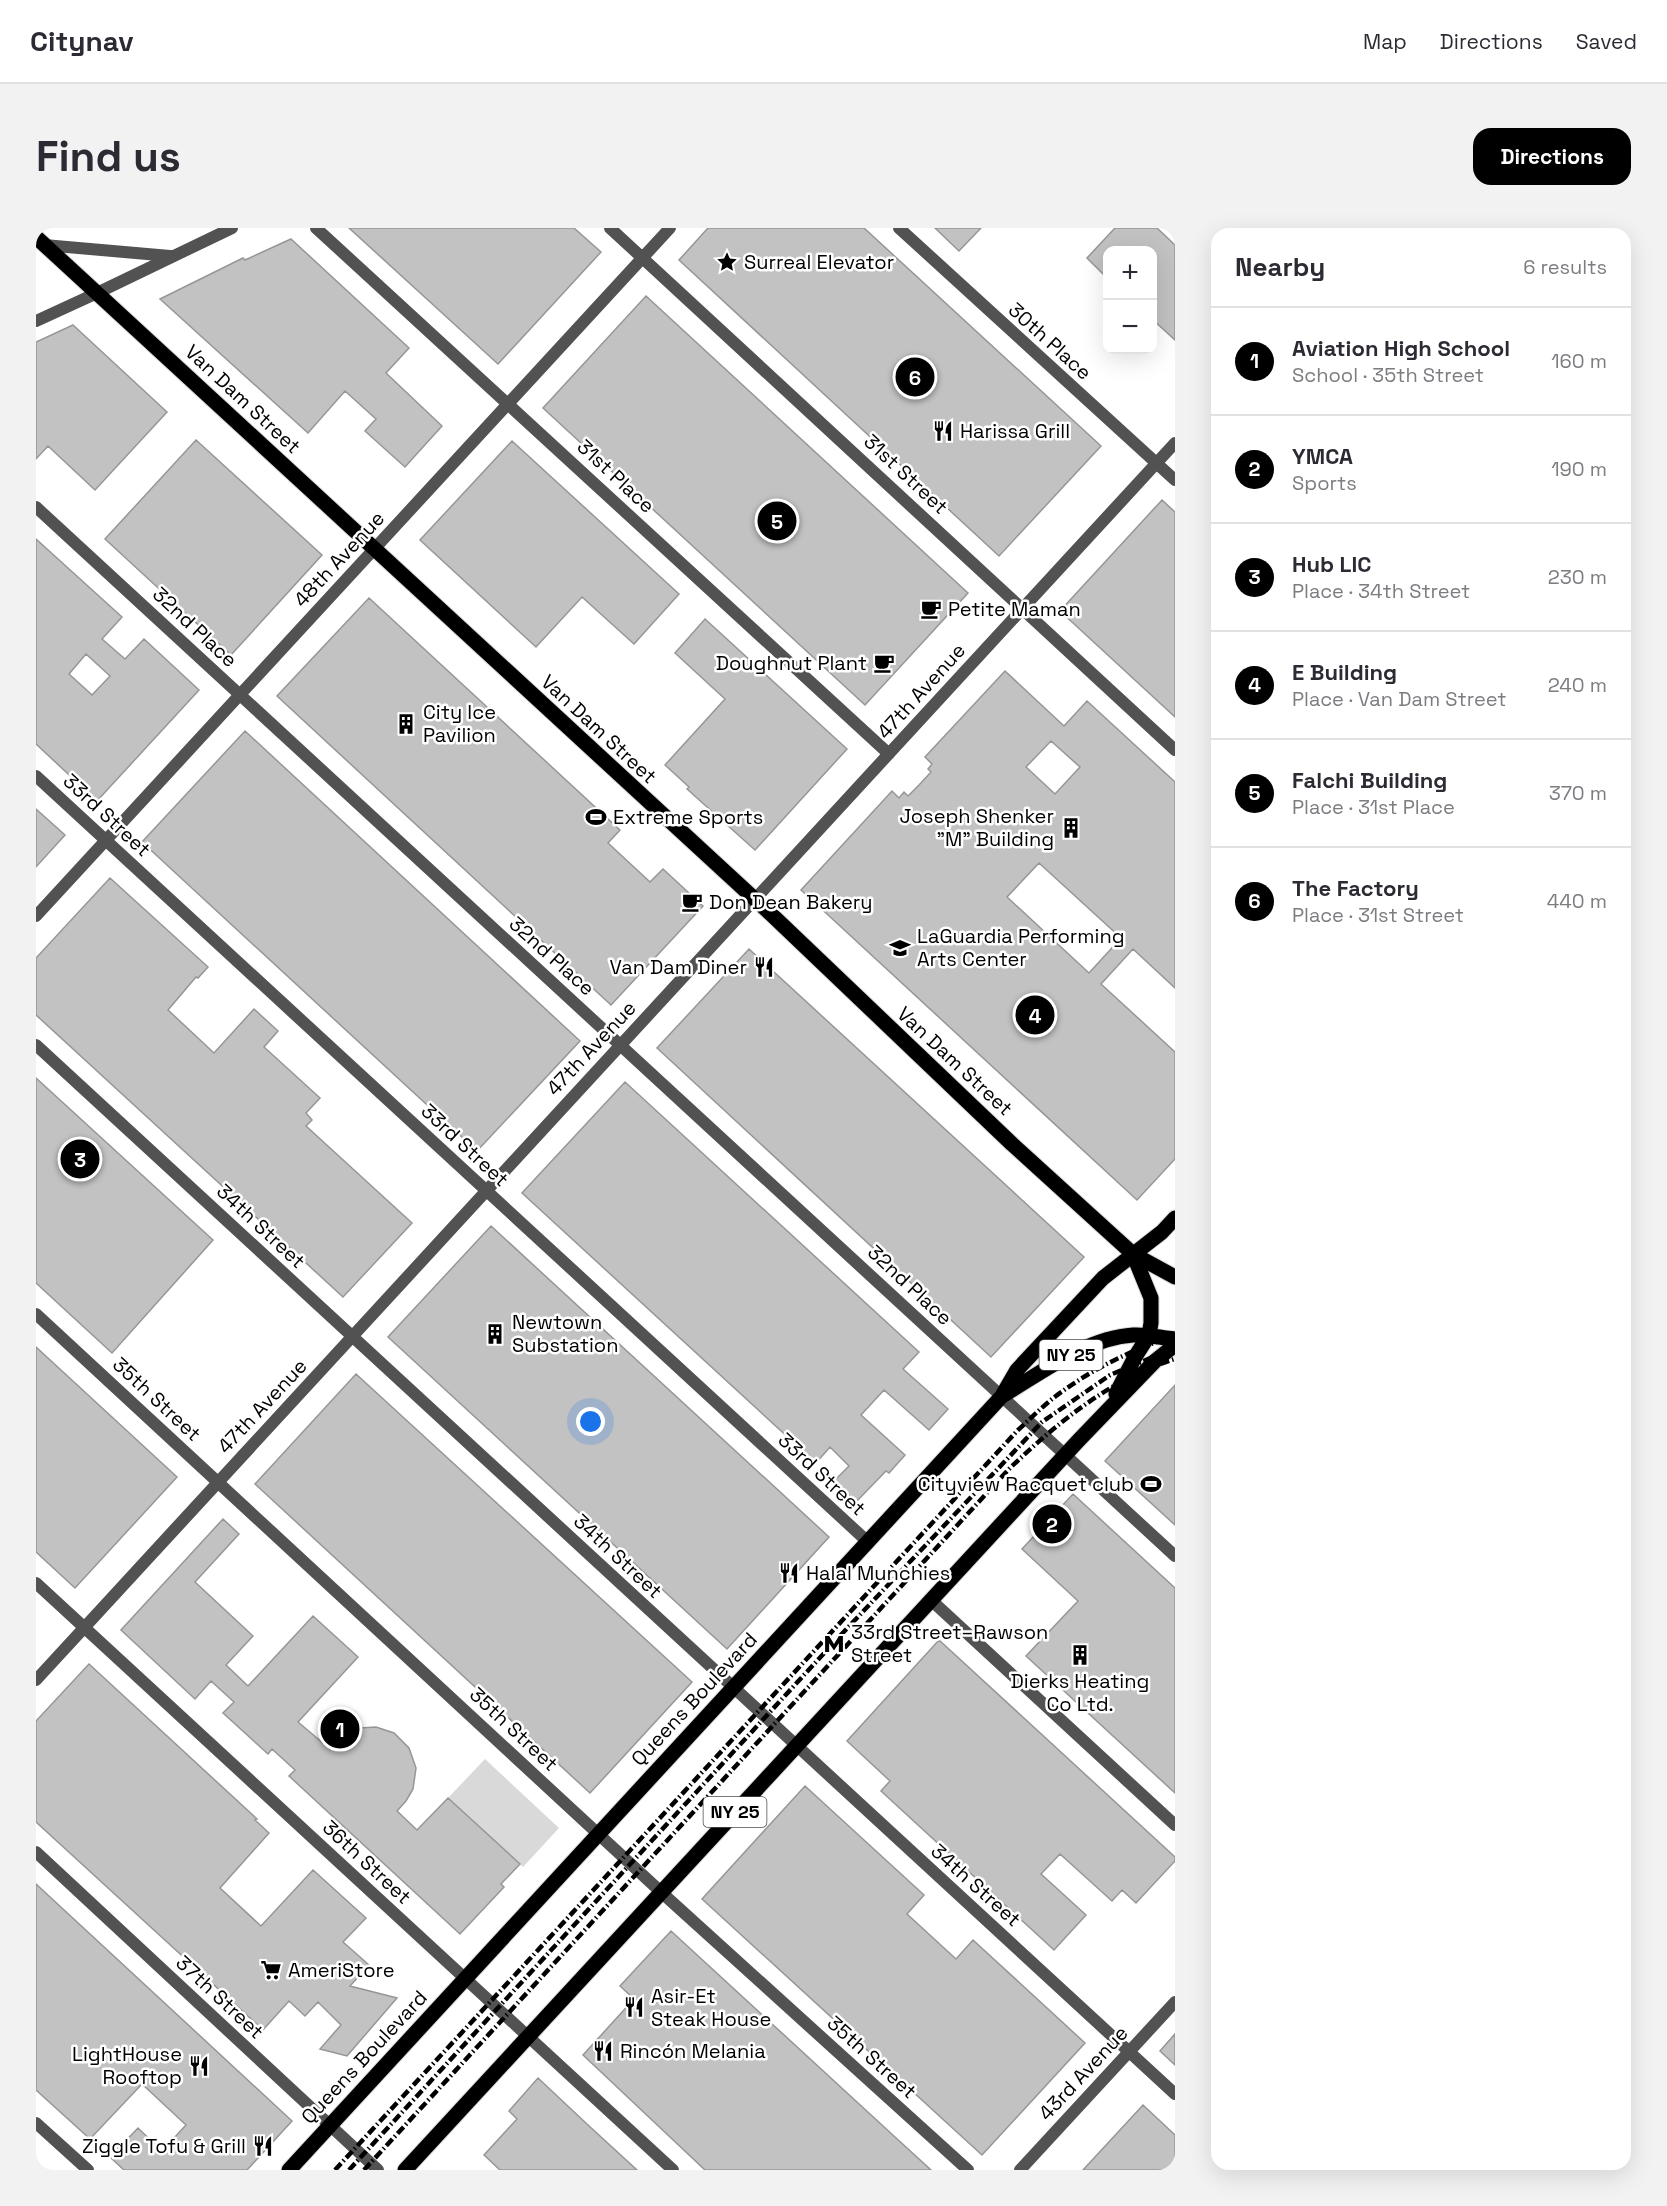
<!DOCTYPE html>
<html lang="en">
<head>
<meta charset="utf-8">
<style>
  :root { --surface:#fff; --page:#f2f2f3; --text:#2b2b33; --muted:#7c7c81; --line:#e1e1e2; --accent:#000 }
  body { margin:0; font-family:"Space Grotesk",sans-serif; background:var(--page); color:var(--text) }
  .controls { position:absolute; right:18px; top:18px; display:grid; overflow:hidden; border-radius:12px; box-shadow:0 6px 24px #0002 }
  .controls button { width:54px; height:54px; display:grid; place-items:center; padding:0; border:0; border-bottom:2px solid var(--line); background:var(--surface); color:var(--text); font:30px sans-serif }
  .you { position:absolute; left:555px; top:1194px; width:21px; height:21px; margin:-15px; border:4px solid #fff; border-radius:50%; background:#1a73e8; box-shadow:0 0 0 9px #1a73e833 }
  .badge { display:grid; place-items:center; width:39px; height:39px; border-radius:50%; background:var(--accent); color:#fff; font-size:20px; font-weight:700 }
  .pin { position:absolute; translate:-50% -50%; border:3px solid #fff; box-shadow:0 2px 6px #0006 }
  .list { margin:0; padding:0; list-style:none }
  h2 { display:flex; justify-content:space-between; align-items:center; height:78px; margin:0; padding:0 24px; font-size:26px }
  h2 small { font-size:20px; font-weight:400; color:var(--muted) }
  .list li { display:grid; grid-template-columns:39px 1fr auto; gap:18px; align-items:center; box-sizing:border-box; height:108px; padding:0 24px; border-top:2px solid var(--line) }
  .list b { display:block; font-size:22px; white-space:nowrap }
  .list p { margin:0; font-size:20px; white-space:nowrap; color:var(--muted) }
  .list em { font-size:20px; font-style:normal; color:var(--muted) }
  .map { position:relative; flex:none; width:1139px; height:1942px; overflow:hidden; border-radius:18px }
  header { display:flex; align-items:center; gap:36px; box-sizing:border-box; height:84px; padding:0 30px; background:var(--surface); border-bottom:2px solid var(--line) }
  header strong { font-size:28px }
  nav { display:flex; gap:33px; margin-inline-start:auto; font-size:21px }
  .intro { display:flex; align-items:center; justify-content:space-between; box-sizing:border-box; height:144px; padding:0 36px }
  h1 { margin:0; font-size:42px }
  .button { padding:15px 27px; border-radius:18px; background:var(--accent); color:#fff; font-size:21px; font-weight:700 }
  main { display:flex; gap:36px; padding:0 36px }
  aside { flex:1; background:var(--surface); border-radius:18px; box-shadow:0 6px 24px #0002 }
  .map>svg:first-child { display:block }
  .green { fill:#d9d9d9 }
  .building { fill:#c2c2c2; stroke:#969696; stroke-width:1.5; fill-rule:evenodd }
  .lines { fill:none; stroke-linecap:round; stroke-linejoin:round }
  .primary-casing { stroke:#dbdbdb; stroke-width:17 }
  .minor { stroke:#525252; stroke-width:12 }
  .tertiary { stroke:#525252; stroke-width:12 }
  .primary { stroke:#000; stroke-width:15 }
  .rail { stroke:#000; stroke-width:4.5; stroke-dasharray:9 3 1.5 3; stroke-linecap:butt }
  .labels { text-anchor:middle; stroke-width:5; stroke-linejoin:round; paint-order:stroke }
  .shield { fill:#fff; stroke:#4c4c4c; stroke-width:1.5 }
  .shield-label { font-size:18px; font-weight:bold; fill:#000 }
  .poi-label { font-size:20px; fill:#000; stroke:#fff; text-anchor:start }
  .street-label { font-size:20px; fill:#000; stroke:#fff }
</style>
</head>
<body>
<header>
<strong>Citynav</strong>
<nav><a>Map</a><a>Directions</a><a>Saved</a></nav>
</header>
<div class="intro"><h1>Find us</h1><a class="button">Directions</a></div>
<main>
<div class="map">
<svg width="1139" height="1942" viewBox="0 0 1139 1942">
  <rect width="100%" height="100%" fill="#fff"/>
  <path class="green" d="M449,1531L523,1600L487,1639L412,1570Z"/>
  <path class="building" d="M313,0H538L565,24L462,136Z
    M672,0H828L1065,218L963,328L643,32Z
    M899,0H945L923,23Z
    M1079,0H1121L1139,17V112L1116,91V22H1071V50L1051,30Z
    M255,11L373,120L350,145L406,198L369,239L329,203L340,191L309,163L272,205L124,71L207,30L209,32Z
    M610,68L932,365L829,477L507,180Z
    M37,97L131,184L59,262L12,218L0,231V114Z
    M160,212L286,327L195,427L69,311Z
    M476,213L643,366L598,416L546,369L500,419L384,312Z
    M1126,272L1139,284V489L1024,383Z
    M0,311L86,389L66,411L89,431L108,411L163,462L61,573L0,516ZM50,426L74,448L56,467L33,446Z
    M333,370L584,602L572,615L614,654L627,641L667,678L575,777L241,468Z
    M669,391L811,521L719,622L651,561L653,559L629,537L689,471L639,425Z
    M969,443L1028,498L1051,473L1139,554V760L1097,721L1065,756L1139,824V931L1101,972L765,662L856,563L863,570L868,564L872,568L883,557L895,544L892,541L896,536L889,529ZM1015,513L1044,539L1019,566L990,539ZM1003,635L1085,710L1053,745L971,669Z
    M209,503L544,813L441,923L106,614Z
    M0,581L29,607L0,639Z
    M74,650L172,739L162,750L160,749L132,782L178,825L218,781L242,803L228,819L284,870L270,885L276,892L270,898L376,995L307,1069L0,787V730Z
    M713,721L1048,1029L955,1129L621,820Z
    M0,850L177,1012L76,1125L0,1055Z
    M589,854L883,1124L867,1141L912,1181L893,1202L848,1162L825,1187L869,1227L853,1245L850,1243L820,1274L798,1253L813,1238L794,1219L780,1235L486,965Z
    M455,998L793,1309L691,1421L352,1109Z
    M0,1119L141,1249L39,1360L0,1324Z
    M320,1146L656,1454L554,1565L219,1256Z
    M1139,1157V1297L1069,1233Z
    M1037,1266L1139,1360V1565L990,1428L1042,1373L986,1321Z
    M187,1291L203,1306L159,1354L217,1408L190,1437L212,1458L277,1388L322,1429L262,1494L294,1521L305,1509L324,1500L340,1499L358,1505L373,1520L380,1540L377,1561L370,1573L361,1583L381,1602L412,1570L484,1636L465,1656L468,1659L424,1706L253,1548L259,1542L236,1521L232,1526L187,1485L198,1474L175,1453L159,1471L85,1402Z
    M903,1412L1139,1629V1633L1100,1675L1086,1662L1076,1673L1024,1626L1005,1646L1050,1687L1018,1722L845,1563L854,1553L811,1513Z
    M53,1436L221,1591L219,1592L233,1605L184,1660L225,1698L277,1642L330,1690L307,1714L333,1737L314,1758L361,1770L311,1828L284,1821L305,1797L282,1774L269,1788L253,1773L227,1802L0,1594V1493Z
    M769,1558L888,1667L871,1686L920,1731L937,1712L1049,1815L946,1927L666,1671Z
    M0,1656L256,1893L211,1942H88L74,1929L102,1900L126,1923L150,1897L106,1856L54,1911L0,1862Z
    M635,1703L859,1909L895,1942H669L547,1827L598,1771L584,1758Z
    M1139,1806V1837L1124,1823Z
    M502,1850L552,1897L601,1942H464L448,1927L481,1891L473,1883Z
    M1107,1877L1139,1907V1942H1047Z"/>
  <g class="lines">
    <g class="primary-casing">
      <path id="primary" d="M0,9L736,687L976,916L1097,1026L1139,1049
        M967,1166L981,1142L1067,1050L1126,1004L1139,990
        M1080,1166L1099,1129L1113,1107L1115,1095V1070L1097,1026
        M253,1942L966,1168C1005,1145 1050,1110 1097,1107C1111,1106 1125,1110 1139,1111
        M369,1942L1042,1213L1119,1133L1139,1117"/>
    </g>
    <path class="minor" d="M280,0L853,526
      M574,0L1139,522
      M863,0L1139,252
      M8,17L134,28
      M61,65L196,0
      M0,279L1139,1328
      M0,548L832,1314
      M0,688L634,0
      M0,817L1139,1866
      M0,1086L625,1664L932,1942
      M0,1355L637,1942
      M895,1372L1139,1597
      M0,1452L1139,215
      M0,1624L342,1942
      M0,1895L52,1942
      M984,1942L1139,1774"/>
    <path class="tertiary" d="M0,93L61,65"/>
    <use href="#primary" class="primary"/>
    <path class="rail" d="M299,1942L982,1202C993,1192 1004,1181 1016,1171C1052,1143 1096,1121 1139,1108
      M313,1942L802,1410L1006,1194L1074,1147L1139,1120
      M328,1942L973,1241C1021,1195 1074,1151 1139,1131"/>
  </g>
  <defs>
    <g id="sight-bare" transform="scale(1.62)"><path d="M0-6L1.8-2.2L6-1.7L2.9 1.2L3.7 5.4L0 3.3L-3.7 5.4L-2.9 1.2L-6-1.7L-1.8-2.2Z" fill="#000" stroke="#fff" stroke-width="2.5" paint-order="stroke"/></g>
    <g id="restaurant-bare" transform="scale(1.62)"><path d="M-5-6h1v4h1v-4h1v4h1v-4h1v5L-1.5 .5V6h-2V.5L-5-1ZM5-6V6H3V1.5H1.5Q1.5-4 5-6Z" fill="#000" stroke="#fff" stroke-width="2.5" paint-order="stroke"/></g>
    <g id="cafe-bare" transform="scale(1.62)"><path d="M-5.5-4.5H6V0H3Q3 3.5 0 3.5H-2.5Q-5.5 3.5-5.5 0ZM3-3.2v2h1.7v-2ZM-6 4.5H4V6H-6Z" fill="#000" stroke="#fff" stroke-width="2.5" paint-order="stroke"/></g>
    <g id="building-bare" transform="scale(1.62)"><path d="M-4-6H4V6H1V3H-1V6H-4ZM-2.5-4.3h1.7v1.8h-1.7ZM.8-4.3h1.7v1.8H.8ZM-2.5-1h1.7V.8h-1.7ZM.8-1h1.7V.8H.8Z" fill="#000" stroke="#fff" stroke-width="2.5" paint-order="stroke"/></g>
    <g id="stadium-bare" transform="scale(1.62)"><path d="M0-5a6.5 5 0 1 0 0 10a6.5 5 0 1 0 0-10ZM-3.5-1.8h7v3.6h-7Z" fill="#000" stroke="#fff" stroke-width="2.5" paint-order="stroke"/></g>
    <g id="university-bare" transform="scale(1.62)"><path d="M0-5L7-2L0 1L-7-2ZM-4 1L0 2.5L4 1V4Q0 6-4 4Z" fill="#000" stroke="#fff" stroke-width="2.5" paint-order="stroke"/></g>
    <g id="metro-bare" transform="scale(1.62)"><path d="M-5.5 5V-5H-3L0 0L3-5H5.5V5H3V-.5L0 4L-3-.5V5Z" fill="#000" stroke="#fff" stroke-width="2.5" paint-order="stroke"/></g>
    <g id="supermarket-bare" transform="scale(1.62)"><path d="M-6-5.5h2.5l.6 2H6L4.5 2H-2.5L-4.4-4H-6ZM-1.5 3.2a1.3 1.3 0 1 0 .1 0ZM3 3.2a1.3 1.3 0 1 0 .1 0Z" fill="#000" stroke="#fff" stroke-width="2.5" paint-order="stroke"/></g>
  </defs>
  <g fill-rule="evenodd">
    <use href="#sight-bare" x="691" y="34"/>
    <use href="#restaurant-bare" x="907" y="203"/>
    <use href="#cafe-bare" x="895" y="381"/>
    <use href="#cafe-bare" x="848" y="435"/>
    <use href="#building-bare" x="370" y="496"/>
    <use href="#stadium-bare" x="560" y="589"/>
    <use href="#building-bare" x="1035" y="600"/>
    <use href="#cafe-bare" x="656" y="674"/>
    <use href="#university-bare" x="864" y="720"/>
    <use href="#restaurant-bare" x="728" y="739"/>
    <use href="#building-bare" x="459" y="1106"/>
    <use href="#stadium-bare" x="1115" y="1256"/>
    <use href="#restaurant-bare" x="753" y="1345"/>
    <use href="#metro-bare" x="798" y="1416"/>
    <use href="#building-bare" x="1044" y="1427"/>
    <use href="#supermarket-bare" x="235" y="1742"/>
    <use href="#restaurant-bare" x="598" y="1779"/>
    <use href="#restaurant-bare" x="567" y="1823"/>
    <use href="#restaurant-bare" x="163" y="1838"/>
    <use href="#restaurant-bare" x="227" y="1918"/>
  </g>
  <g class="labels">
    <g class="shield">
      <rect x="1003.5" y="1112" width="63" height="30" rx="4.5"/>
      <rect x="667.5" y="1569" width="63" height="30" rx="4.5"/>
    </g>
    <g class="shield-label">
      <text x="1035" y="1133">NY 25</text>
      <text x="699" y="1590">NY 25</text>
    </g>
    <g class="poi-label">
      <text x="708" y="41">Surreal Elevator</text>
      <text x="924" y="210">Harissa Grill</text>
      <text x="912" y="388">Petite Maman</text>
      <text x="831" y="442" text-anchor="end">Doughnut Plant</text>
      <text x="387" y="491">City Ice<tspan x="387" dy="23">Pavilion</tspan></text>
      <text x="1018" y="595" text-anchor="end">Joseph Shenker<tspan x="1018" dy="23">"M" Building</tspan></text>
      <text x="577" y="596">Extreme Sports</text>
      <text x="673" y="681">Don Dean Bakery</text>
      <text x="881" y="715">LaGuardia Performing<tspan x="881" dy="23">Arts Center</tspan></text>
      <text x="711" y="746" text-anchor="end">Van Dam Diner</text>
      <text x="476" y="1101">Newtown<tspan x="476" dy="23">Substation</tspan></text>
      <text x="1098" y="1263" text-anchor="end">Cityview Racquet club</text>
      <text x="770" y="1352">Halal Munchies</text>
      <text x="815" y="1411">33rd Street–Rawson<tspan x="815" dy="23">Street</tspan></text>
      <text x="1044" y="1460" text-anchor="middle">Dierks Heating<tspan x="1044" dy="23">Co Ltd.</tspan></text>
      <text x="252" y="1749">AmeriStore</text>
      <text x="615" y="1775">Asir-Et<tspan x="615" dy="23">Steak House</tspan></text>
      <text x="584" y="1830">Rincón Melania</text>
      <text x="146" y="1833" text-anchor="end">LightHouse<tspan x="146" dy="23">Rooftop</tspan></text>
      <text x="210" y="1925" text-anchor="end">Ziggle Tofu &amp; Grill</text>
    </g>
    <g class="street-label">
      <text transform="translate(1014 113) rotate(42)" y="7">30th Place</text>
      <text transform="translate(207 171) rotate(43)" y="7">Van Dam Street</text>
      <text transform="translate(870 246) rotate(43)" y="7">31st Street</text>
      <text transform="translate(580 248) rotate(43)" y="7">31st Place</text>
      <text transform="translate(303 331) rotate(-47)" y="7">48th Avenue</text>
      <text transform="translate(159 399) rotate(43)" y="7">32nd Place</text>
      <text transform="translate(885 463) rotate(-48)" y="7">47th Avenue</text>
      <text transform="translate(563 501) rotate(43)" y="7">Van Dam Street</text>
      <text transform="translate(71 587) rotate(43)" y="7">33rd Street</text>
      <text transform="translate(516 728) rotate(42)" y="7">32nd Place</text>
      <text transform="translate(555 820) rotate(-47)" y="7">47th Avenue</text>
      <text transform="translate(919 833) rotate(43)" y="7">Van Dam Street</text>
      <text transform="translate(429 917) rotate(43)" y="7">33rd Street</text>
      <text transform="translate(225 998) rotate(43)" y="7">34th Street</text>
      <text transform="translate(874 1057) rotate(43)" y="7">32nd Place</text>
      <text transform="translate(121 1171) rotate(43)" y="7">35th Street</text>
      <text transform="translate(226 1178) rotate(-47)" y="7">47th Avenue</text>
      <text transform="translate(786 1246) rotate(43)" y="7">33rd Street</text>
      <text transform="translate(582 1328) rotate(43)" y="7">34th Street</text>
      <text transform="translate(658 1471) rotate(-47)" y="7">Queens Boulevard</text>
      <text transform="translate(478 1501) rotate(43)" y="7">35th Street</text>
      <text transform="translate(331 1634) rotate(43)" y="7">36th Street</text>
      <text transform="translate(940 1657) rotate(42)" y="7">34th Street</text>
      <text transform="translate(184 1769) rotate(43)" y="7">37th Street</text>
      <text transform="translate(328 1829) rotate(-47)" y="7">Queens Boulevard</text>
      <text transform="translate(836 1829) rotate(42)" y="7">35th Street</text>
      <text transform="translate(1047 1845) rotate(-47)" y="7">43rd Avenue</text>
    </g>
  </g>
</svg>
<div class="controls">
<button>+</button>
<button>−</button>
</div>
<div class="you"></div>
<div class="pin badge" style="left:304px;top:1501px">1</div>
<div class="pin badge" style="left:1016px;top:1296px">2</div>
<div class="pin badge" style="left:44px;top:931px">3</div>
<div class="pin badge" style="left:999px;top:787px">4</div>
<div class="pin badge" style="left:741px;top:293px">5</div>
<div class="pin badge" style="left:879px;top:149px">6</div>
</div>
<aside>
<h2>Nearby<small>6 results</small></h2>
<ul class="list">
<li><span class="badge">1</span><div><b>Aviation High School</b><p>School · 35th Street</p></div><em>160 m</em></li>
<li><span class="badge">2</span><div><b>YMCA</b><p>Sports</p></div><em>190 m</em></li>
<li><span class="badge">3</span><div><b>Hub LIC</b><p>Place · 34th Street</p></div><em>230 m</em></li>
<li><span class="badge">4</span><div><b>E Building</b><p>Place · Van Dam Street</p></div><em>240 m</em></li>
<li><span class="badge">5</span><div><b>Falchi Building</b><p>Place · 31st Place</p></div><em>370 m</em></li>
<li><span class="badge">6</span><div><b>The Factory</b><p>Place · 31st Street</p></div><em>440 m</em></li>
</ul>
</aside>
</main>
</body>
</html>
